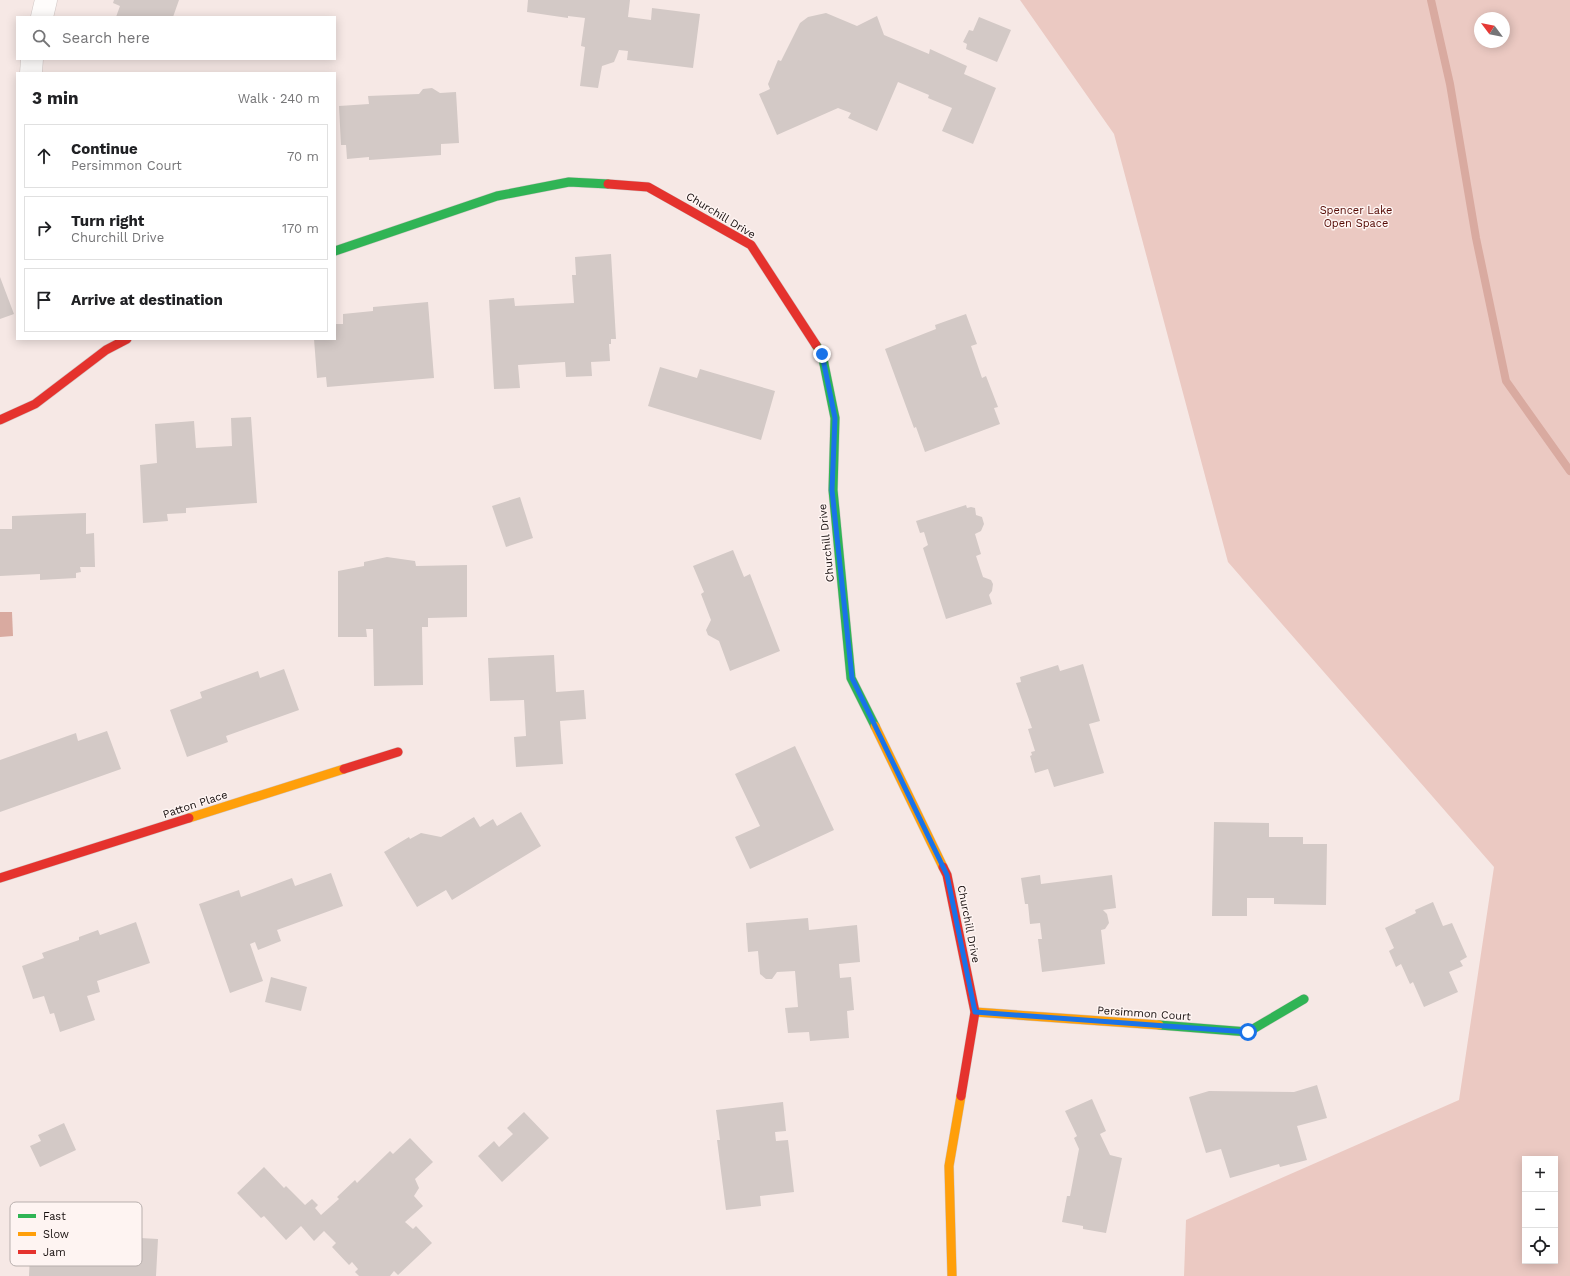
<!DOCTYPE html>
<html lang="en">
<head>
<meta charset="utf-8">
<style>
  :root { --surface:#fff; --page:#f6f6f6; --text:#202124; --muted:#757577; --line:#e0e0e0 }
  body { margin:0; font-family:"Work Sans",sans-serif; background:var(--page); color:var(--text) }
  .controls { position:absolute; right:12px; bottom:12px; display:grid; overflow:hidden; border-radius:0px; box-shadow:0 2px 10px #0003 }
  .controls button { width:36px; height:36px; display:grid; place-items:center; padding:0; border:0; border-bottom:1px solid var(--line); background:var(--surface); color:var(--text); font:20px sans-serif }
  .compass { position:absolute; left:1474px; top:12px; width:36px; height:36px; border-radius:50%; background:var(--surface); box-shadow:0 2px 10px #0003; rotate:302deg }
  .stop { position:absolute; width:12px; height:12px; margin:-9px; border:3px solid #1a73e8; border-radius:50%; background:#fff }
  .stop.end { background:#1a73e8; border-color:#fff; box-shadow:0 1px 4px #0008 }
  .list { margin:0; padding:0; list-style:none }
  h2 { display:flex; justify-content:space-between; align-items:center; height:52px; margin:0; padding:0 16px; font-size:17px }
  h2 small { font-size:13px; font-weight:400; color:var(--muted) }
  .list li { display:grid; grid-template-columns:26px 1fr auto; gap:12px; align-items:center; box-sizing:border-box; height:64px; margin:0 8px 8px; padding:0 8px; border:1px solid var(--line); border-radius:0px }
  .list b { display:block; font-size:15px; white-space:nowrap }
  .list p { margin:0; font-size:13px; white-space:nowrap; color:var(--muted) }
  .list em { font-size:13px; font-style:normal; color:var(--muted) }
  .icon { flex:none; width:22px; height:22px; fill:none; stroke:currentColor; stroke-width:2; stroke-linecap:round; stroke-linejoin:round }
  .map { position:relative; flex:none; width:1570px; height:1276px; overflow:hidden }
  .search { position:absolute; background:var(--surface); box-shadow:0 2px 10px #0003; left:16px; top:16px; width:320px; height:44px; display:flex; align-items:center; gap:10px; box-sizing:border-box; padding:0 14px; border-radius:0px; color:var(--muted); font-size:15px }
  .panel { position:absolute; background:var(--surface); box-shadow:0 2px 10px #0003; left:16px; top:72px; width:320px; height:268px; border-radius:0px }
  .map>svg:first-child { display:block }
  .green { fill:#ebc9c2; fill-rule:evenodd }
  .water { fill:#d9aaa0 }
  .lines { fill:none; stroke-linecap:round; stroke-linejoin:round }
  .stream { stroke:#d9aaa0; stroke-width:8 }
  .building { fill:#d3c9c6 }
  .street-casing { stroke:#d1c7c5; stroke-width:23 }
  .fast-casing { stroke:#d1c7c5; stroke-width:10 }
  .slow-casing { stroke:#d1c7c5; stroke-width:10 }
  .jam-casing { stroke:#d1c7c5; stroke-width:10 }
  .street { stroke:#fefcfb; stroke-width:22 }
  .fast { stroke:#30b455; stroke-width:9 }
  .slow { stroke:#ff9f0a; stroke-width:9 }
  .jam { stroke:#e5322d; stroke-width:9 }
  .route { stroke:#1a73e8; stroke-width:5 }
  .labels { text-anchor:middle; stroke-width:3; stroke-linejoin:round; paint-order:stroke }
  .park-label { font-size:11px; fill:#540903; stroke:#fef4f2 }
  .street-label { font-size:11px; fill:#160e0d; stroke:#fef4f2 }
  .key { fill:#fef4f2; stroke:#b8afad; stroke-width:1 }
  .key-label { font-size:11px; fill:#160e0d }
</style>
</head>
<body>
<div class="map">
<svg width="1570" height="1276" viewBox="0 0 1570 1276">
  <rect width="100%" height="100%" fill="#f6e8e5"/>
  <path class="green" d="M1020,0H1570V1276H1184L1186,1220L1459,1100L1494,867L1228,562L1114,134ZM1480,18H1504V42H1480ZM1525,1159H1555V1261H1525Z"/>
  <path class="water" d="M0,612H12L13,636L0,637Z"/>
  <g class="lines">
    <path class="stream" d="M1431,0L1450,84L1476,238L1506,381L1570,471"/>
  </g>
  <path class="building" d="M114,0H179L173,17H116L120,6L113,3Z
    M528,0H630L628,17L651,20L652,8L700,14L693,68L627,60L628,51L619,50L614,62L602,66L598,88L580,86L585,47L581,46L585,18L568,16V18L527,12Z
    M826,13L857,26L877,16L884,35L929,54L930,49L967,66L964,74L996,88L973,144L942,131L952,108L928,98L929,95L898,82L877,131L848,118L851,113L838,108L777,135L759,94L770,89L768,84L778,60L781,61L800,23L808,17Z
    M979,17L1011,30L997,62L966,49L967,44L963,42L969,30L973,31Z
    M432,88L440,93L456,92L459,143L441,144V155L369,160V157L347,159L346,145H341L339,106L369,104L368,96L419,94L423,89Z
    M611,254L616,339H611V344H609L610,361L591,362L592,376L566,377L565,362L518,365L520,388L494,389L489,300L514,298L515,306L574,303L572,275H576L575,257Z
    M0,277L14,314L0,319Z
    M428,302L434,378L327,387L326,377L317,378L314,339H335V324H343V314L373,311V307Z
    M966,314L977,344L971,346L982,378L986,376L998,407L994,408L1000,424L925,452L916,427L914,428L885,349L936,329L935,325Z
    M660,367L697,378L700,369L775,391L761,440L648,406Z
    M251,417L257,503L186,508V513L167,514L168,521L143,523L140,465L157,463L155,424L194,421L196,448L232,446L231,418Z
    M520,497L533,538L506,547L492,506Z
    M966,505L967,508L971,507L975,508L976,515L982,517L984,524L981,531L975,534L981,554L976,556L983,577L991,580L993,584L992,591L989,595L992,604L946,619L923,548L928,545L924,532L920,533L916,521Z
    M86,513V534L94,533L95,567H80L81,572L76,573V578L40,580V574L0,576V529H12V516Z
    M733,550L744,577L750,574L780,651L730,671L719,641L708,635L706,630L711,620L701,594L704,592L693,566Z
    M387,557L415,561L416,566L467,565V617L428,618V627H422L423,685L374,686L373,629H366L367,637H338V571L364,566V562Z
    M554,655L556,692L584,690L586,719L560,721L563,764L516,767L514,737L526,736L524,700L490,701L488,658Z
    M1083,664L1100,721L1089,724L1104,773L1054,787L1048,769L1035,773L1030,756L1032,755L1031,752L1035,751L1028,729L1032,728L1016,683L1021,682L1020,677L1058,665L1060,671Z
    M284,669L299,710L226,736L228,742L187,757L170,710L202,698L200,692L258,671L260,678Z
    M107,731L121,769L0,812V760L76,733L78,741Z
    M795,746L834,830L750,869L735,837L760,826L735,774Z
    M521,812L541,846L452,900L446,890L417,907L384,852L409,837L410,839L421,833L441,837L474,817L480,827L493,819L497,826Z
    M1214,822L1269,823V837H1303V844H1327L1326,905L1274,904V898H1247V916H1212Z
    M331,873L343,906L277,930L281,941L258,950L255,942L250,944L263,981L230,993L199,904L239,890L241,897L292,878L295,886Z
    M1040,875L1041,884L1112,875L1116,908L1103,910L1107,914L1109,923L1105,929L1101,930L1105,964L1042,972L1038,939H1042L1040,923L1030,924L1028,904H1025L1021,878Z
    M1433,902L1443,926L1452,923L1467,957L1460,961L1463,966L1449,972L1458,992L1424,1007L1413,982L1410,984L1401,964L1396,967L1389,951L1394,948L1385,928L1416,913L1415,910Z
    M808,918L809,930L857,925L860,962L839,964L840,978L851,977L854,1010L847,1011L849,1038L810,1041L809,1032L788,1033L785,1008L798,1007L795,971L777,972L772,979H766L760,974L758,951L748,952L746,923Z
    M136,922L150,963L97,981L100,992L87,996L95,1020L60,1032L54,1013L50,1014L44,996L33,999L22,966L44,958L42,953L79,940V937L98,930L100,935Z
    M271,977L307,987L301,1011L265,1002Z
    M1317,1085L1327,1118L1297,1126L1307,1160L1280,1167L1279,1164L1230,1178L1221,1149L1206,1153L1189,1097L1209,1091L1294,1092Z
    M1092,1099L1106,1131L1100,1134L1110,1155L1122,1158L1106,1233L1083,1229V1226L1062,1222L1067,1196H1070L1079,1149L1074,1138L1077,1136L1065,1111Z
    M783,1102L786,1131L775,1132L776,1141L788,1140L794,1192L760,1196L761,1206L726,1210L717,1140H720L716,1110Z
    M524,1112L549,1138L502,1182L478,1156L494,1141L499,1147L513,1134L507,1128Z
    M64,1123L76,1150L40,1167L30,1146L41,1141L38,1135Z
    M410,1138L433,1162L415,1179L419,1188L414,1196L423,1206L405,1222L413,1229L416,1226L432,1243L398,1275L394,1271L390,1276H359L355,1272L358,1269L352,1262L349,1265L332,1247L336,1243L324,1231L314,1241L301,1226L286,1240L264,1216L261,1218L237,1193L264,1167L284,1188L286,1186L305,1205L312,1199L318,1205L315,1208L321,1215L339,1199L337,1197L355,1180L357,1183L390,1151L393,1154Z
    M48,1229L86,1231L85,1242L104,1243L105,1236L158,1239L156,1276H29L31,1232L47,1233Z"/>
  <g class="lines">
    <g class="street-casing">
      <path id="street" d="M42,17L46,0
        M31,73L32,59"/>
    </g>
    <g class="fast-casing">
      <path id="fast" d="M335,251L497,196L569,182L608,184
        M816,345L822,354L835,418L833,490L851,678L875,726
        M1159,1025L1248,1032L1304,999"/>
    </g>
    <g class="slow-casing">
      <path id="slow" d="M875,726L943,867
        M189,818L344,769
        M975,1012L1159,1025
        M952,1276L949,1166L961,1096"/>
    </g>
    <g class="jam-casing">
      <path id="jam" d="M608,184L648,187L751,245L816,345
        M0,420L35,404L106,350L127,339
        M344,769L398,752
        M943,867L947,875L975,1012L961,1096
        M0,878L189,818"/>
    </g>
    <use href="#street" class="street"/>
    <use href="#fast" class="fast"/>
    <use href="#slow" class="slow"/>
    <use href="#jam" class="jam"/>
  </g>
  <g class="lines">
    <path class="route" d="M822,354L835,418L832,490L852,678L947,875L975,1012L1248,1032"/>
  </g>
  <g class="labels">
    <g class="park-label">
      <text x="1356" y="214">Spencer Lake<tspan x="1356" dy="13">Open Space</tspan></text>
    </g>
    <g class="street-label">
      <text transform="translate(721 215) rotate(31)" y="4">Churchill Drive</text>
      <text transform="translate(826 543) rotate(-96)" y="4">Churchill Drive</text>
      <text transform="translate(195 804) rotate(-18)" y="4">Patton Place</text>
      <text transform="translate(969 924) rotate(79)" y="4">Churchill Drive</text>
      <text transform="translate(1144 1013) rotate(4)" y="4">Persimmon Court</text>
    </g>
  </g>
  <rect x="10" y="1202" width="132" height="64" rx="6" class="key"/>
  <rect x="18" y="1214" width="18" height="4" fill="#30b455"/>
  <rect x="18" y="1232" width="18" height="4" fill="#ff9f0a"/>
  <rect x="18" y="1250" width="18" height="4" fill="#e5322d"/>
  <g class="key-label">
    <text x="43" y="1220">Fast</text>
    <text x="43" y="1238">Slow</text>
    <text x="43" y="1256">Jam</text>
  </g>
</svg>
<div class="controls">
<button>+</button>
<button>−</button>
<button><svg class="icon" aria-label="locate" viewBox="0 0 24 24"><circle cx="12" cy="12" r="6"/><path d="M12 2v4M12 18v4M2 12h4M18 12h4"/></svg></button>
</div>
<svg class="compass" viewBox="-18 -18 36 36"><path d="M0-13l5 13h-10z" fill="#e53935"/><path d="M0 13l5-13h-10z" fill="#757577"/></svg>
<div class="stop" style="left:1248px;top:1032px"></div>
<div class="stop end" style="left:822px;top:354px"></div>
<div class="search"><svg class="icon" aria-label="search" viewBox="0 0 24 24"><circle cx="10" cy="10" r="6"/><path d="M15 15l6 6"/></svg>Search here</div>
<section class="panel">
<h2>3 min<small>Walk · 240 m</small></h2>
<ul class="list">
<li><svg class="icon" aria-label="ahead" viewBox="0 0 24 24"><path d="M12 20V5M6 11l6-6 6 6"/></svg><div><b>Continue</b><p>Persimmon Court</p></div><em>70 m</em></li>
<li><svg class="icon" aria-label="right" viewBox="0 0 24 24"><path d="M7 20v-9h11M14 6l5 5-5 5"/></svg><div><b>Turn right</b><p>Churchill Drive</p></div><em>170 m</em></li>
<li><svg class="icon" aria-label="arrive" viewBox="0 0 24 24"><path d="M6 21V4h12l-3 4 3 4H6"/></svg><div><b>Arrive at destination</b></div></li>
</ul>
</section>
</div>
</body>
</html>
